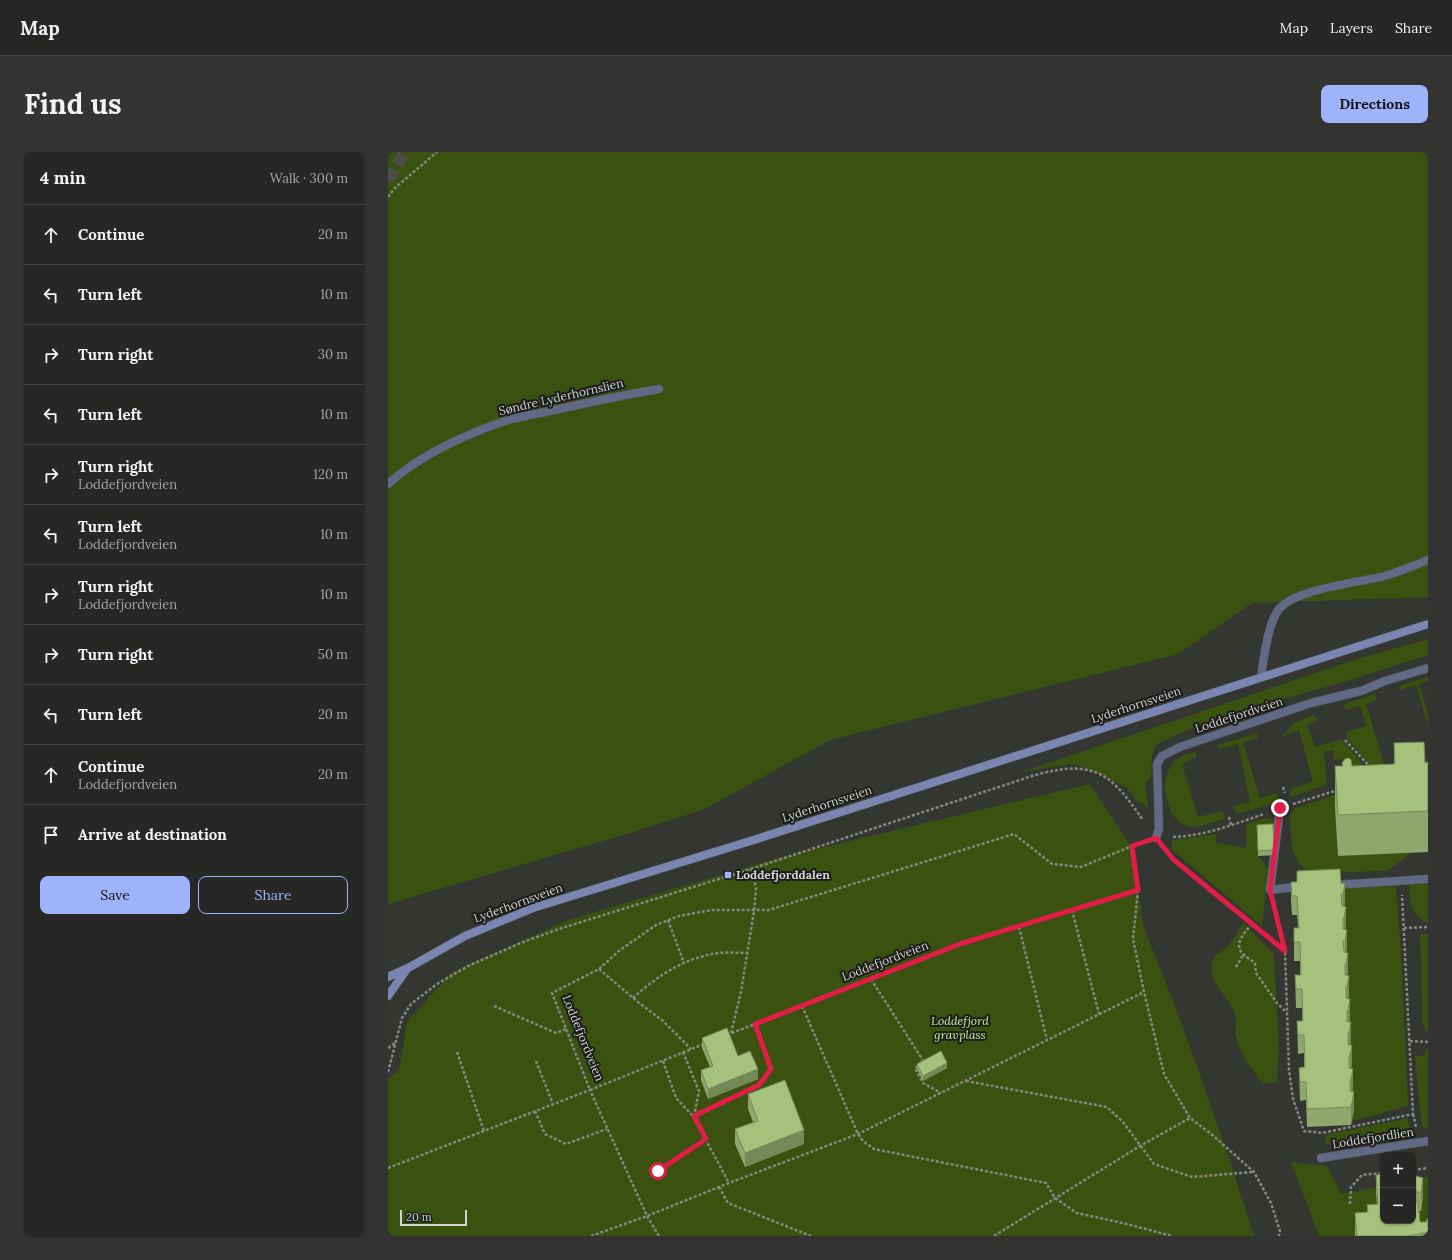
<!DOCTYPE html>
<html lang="en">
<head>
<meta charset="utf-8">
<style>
  :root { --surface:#272825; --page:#333432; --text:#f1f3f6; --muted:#a4a6a7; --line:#434442; --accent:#9fb3fd }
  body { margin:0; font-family:Lora,serif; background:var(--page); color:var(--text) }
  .controls { position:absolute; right:12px; bottom:12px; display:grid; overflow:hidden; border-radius:8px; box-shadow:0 1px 3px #0004 }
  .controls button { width:36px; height:36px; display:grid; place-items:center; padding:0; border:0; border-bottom:1px solid var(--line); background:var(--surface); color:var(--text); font:20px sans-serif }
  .scale { position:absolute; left:12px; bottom:10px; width:67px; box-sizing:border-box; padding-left:4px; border:2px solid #d2d4d1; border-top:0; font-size:11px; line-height:14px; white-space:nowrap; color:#d2d4d1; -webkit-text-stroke:3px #1c1d1b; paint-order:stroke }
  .stop { position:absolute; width:12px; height:12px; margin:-9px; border:3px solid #e11d48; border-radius:50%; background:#fff }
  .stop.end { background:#e11d48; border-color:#fff; box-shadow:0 1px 4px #0008 }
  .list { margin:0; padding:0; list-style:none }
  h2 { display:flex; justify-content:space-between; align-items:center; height:52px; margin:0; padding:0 16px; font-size:17px }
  h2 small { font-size:13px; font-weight:400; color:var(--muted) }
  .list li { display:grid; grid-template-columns:26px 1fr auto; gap:12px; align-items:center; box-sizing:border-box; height:60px; padding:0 16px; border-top:1px solid var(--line) }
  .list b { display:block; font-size:15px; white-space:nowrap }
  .list p { margin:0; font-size:13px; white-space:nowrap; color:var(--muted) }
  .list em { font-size:13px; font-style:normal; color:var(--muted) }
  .actions { display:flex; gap:8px; padding:12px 16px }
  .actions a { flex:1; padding:9px 0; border:1px solid var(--accent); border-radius:8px; text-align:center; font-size:14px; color:var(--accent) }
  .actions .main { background:var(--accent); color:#111 }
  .icon { flex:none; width:22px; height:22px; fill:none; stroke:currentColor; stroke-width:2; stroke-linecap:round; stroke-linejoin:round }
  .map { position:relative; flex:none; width:1040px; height:1084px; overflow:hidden; border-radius:8px }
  header { display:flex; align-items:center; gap:24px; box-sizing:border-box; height:56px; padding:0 20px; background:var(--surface); border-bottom:1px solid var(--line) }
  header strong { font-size:19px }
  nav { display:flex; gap:22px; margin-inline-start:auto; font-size:14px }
  .intro { display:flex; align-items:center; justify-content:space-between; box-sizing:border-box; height:96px; padding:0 24px }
  h1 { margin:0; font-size:28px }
  .button { padding:10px 18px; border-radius:8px; background:var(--accent); color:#111; font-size:14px; font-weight:700 }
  main { display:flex; gap:24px; padding:0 24px }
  aside { flex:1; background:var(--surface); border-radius:8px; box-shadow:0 1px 3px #0004 }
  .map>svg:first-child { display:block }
  .green { fill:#3b5110 }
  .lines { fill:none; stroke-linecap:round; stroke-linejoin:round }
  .highway-tunnel { stroke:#4c4e49; stroke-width:12; stroke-dasharray:12 6; stroke-linecap:butt }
  .lane-casing { stroke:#50524e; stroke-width:9 }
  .street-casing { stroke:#50524e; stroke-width:9 }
  .secondary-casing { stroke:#50524e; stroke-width:9 }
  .path { stroke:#868884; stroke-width:2.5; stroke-dasharray:3 2; stroke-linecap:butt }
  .lane { stroke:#616984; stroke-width:8 }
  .street { stroke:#616984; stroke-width:8 }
  .secondary { stroke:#7a86b1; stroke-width:8 }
  .wall { fill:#8ea76c }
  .shaded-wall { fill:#748858 }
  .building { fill:#a5c27d; stroke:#748858 }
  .route { stroke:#e11d48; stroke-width:5 }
  .poi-dot { fill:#9fb3fd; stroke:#1c1d1b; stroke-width:1.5 }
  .labels { text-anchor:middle; stroke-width:4; stroke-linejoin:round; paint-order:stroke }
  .street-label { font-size:12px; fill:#d2d4d1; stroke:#1c1d1b }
  .poi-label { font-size:12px; font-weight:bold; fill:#d2d4d1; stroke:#1c1d1b; text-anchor:start }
  .park-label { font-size:12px; font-style:italic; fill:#c9ef91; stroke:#1c1d1b }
</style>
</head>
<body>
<header>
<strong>Map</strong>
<nav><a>Map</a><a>Layers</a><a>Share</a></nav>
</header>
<div class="intro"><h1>Find us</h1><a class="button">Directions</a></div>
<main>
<aside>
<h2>4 min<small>Walk · 300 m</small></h2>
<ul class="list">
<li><svg class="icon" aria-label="ahead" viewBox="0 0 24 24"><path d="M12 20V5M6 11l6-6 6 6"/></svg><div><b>Continue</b></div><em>20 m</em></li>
<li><svg class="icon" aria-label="left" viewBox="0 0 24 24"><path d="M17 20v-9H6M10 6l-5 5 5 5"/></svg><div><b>Turn left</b></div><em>10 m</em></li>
<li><svg class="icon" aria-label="right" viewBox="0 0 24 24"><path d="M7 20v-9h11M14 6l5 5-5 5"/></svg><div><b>Turn right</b></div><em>30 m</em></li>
<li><svg class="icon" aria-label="left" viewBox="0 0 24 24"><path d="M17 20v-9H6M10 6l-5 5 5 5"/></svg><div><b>Turn left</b></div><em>10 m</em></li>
<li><svg class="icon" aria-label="right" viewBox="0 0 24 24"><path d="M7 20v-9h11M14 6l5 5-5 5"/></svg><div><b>Turn right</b><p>Loddefjordveien</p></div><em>120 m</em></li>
<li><svg class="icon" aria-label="left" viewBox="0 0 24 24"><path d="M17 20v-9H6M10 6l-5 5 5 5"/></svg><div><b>Turn left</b><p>Loddefjordveien</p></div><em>10 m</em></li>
<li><svg class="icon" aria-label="right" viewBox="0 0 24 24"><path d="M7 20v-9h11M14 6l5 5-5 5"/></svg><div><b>Turn right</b><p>Loddefjordveien</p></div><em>10 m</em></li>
<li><svg class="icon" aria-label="right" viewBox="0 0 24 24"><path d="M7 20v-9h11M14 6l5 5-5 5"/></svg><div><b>Turn right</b></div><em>50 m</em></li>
<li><svg class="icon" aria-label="left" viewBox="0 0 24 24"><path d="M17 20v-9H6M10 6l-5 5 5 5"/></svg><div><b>Turn left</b></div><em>20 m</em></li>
<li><svg class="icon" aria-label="ahead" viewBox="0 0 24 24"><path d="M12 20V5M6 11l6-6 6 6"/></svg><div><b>Continue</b><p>Loddefjordveien</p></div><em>20 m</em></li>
<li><svg class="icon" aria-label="arrive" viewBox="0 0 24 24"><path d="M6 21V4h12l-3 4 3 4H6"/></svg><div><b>Arrive at destination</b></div></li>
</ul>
<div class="actions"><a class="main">Save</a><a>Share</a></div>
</aside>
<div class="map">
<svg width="1040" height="1084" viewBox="0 0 1040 1084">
  <rect width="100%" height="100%" fill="#343631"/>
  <path class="green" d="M0,0H1040V445L864,451L790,502L442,588L317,657L242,681L0,752Z
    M1040,487V503L949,532L846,561L799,578L768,593L764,603L763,625L757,632L760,656L748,648L738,635L693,614L682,612L634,620L969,507Z
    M1040,525V529L1031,532L1040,563V573L1028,533L1012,538L1011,534Z
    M987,542L989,548L978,552L997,616L987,619L961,589L958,580L978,574L972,554L958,558L956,552Z
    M925,563L931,568L919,573L927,595L954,587L982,621L955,630L954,607L946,608L945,598L936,600L939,632L907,644H902L903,637L925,630L911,578L893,585L906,571Z
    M869,581L870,586L855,590L872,646L888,641L891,646L889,651L848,662L845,654L862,650L850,592L831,597L830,593Z
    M808,600V605L794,612L810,665L834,659L837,667L813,674L802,675L792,671L783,661L776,635L780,619L787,608L798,602Z
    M702,632L743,694L756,776L787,854L806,906L843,1012L866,1084H0V927L11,918L19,870L64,820L180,768L390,706Z
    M967,636L1023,701L999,719L921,721L910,710L904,697L902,662L906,657Z
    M876,666L884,667L886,673L870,704L880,716L874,774L783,697L784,688L829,682L827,690L858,696L859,672Z
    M1040,730V771H1039C1022,761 1022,751 1021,733Z
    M1008,734L1014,814L1020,954L964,969L966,959L962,958L961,900L963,889L957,842L960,819L955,761L957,750L952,736Z
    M855,771L886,802L891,901L889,917V930L875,932C864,917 851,902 848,884C846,878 849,871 848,866C844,844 817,832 825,808C828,800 833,801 838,796C844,790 851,778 855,771Z
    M1032,782H1040V880L1035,874Z
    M1037,898H1040V975L1034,977L1027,904H1036Z
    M1020,966L1022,977L938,992L937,983Z
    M903,1010L939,1014L953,1042L995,1034V1069H1025V1028L1040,1025V1084H931Z"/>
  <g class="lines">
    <path class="highway-tunnel" d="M0,28L17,0"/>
    <g class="lane-casing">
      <path id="lane" d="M0,332C32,303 74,284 114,270C131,264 150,262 167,258C202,250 236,243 271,237
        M873,525C876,506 879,477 889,460C903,436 974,431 1000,423C1013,419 1027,413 1040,408
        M892,656L882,738L914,734
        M768,686L771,677L769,612L774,604L792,595L923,551L973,539L997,529L1040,516
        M947,733L1040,727"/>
    </g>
    <g class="street-casing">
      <path id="street" d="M933,1006L1040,989"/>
    </g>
    <g class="secondary-casing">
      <path id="secondary" d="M0,825L20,816L77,784L145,756L375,685L1040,472
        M0,844L19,817"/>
    </g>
    <path class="path" d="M0,45L7,36L49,0
      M957,588L982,615
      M895,635L897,641
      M905,652L950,638
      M841,665L843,673
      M785,685C817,684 846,672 876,662
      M743,694L750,738L745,787L756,840L776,922L802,966L822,981L866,1020L883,1051L892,1079L891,1084
      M777,698L786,708L897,799
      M885,752L897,799L901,918L905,947L916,979L934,981L1025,962L1014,743
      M684,758L711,862
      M280,768L296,811
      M864,772C857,780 844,793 856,803C859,806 863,808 867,811L868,821L889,851L899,861
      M631,775L659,888
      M1016,776L1040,775
      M848,815L855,803
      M211,817L250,850L275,869L303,897
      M483,827L536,910
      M245,846C269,824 298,805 331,801C340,800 350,801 359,801
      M106,854L168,881L178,877
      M414,854L470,982L475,989L486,997L658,1031L667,1046L689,1061L739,1072L784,1084
      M343,881L353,840L366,759L368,736L363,717
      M339,883L572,792L750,738
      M1022,889L1040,890
      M316,892L202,938L164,841L211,817L232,798L268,773L291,764L323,758H381L626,682L664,712L693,715L754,690
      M0,896L7,891
      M69,900L96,979
      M295,900L311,939L306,964
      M148,909L165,952
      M275,909L288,946L305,964L341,1031
      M530,914L527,916L535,931L553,941
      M0,920L14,866L23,852L49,832L80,814L135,790L174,776L363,717L647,623C678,615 706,610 730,636C740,646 747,657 755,668
      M578,929L719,955L735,970L766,1012L804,1025L865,1020
      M147,959L157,982L178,992L219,977
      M1025,962L1028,975
      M305,964L371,933L383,917L367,872
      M0,1016L202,938L259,1064L271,1084
      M1025,1018L1040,1016
      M270,1019L318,987
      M331,1035L340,1051L423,1084
      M962,1052L963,1035L974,1023L995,1021
      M203,1084L259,1064L341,1031L470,982L756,840
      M606,1084L752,994L802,966"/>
    <use href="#lane" class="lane"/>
    <use href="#street" class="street"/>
    <use href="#secondary" class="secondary"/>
  </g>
  <path class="wall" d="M1006,591L1037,611L1040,610V700L950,704L947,656V614H954V611L964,614L1006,612Z
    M885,672L886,703L870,704L869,673Z
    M909,719L953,731L957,750L956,755L958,773L957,777L959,796L958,801L960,820L959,824L961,842L960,847L962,866L961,870L963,889L962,893L964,912L963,916L965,935L964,940L966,958L963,973L919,975L918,948L912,949L911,916L916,915V901L910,902L909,869H914V856H908L907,823H912V809H906V776H910L909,763H904L903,749V730H909Z
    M314,886L350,904L370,927L320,947L313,928V918L322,915L314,896Z
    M529,912L559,916L535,929L529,917Z
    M360,942L416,992L357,1015L347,992V977L365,970L360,957Z
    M988,1023L1025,1069V1027H1027L1035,1044L1033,1059H1031L1032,1070H1038L1040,1067V1084H967V1061L979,1060V1053L989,1052L988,1041Z"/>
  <path class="shaded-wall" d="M957,732V750L955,761V742Z
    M958,755V773L956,784V766Z
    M959,778V796L957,807V789Z
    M960,801V820L958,830V812Z
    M961,824V842L959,853V835Z
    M962,847V866L960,877V858Z
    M963,870V889L961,900V881Z
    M964,893V912L962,923V904Z
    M559,911V916L535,929V924Z
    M370,917V927L320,947V937Z
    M965,917V935L963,946V927Z
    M966,940V958L963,973V955Z
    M416,978V992L357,1015V1001Z
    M1035,1026V1044L1033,1059V1040Z"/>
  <path class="building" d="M1036,590L1037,611L1040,610V659L950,663L947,614H955L954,611L957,607L961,606L963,608L964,614L1007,612L1006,591Z
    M885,672L886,698L870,699L869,673Z
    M952,717L953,731L957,732L955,742H953L954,754L958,755L956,766H955V777L959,778L957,789H955L956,800L960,801L958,812H957V823L961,824L959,835H958V846L962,847L960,858H959V870H963L961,881H960V893H964L962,904H961V916L965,917L963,927L962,928V939L966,940L963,955L919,957L918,930H912L911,916L917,915L916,883H910L909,869H915L914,837H908L907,823H913L912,790H906V776H911L909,744H904L903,730H909V719Z
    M339,876L350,904L362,899L370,917L320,937L313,918L325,914L314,886Z
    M553,899L559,911L535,924L529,912Z
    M397,928L416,978L357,1001L347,977L370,969L360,942Z
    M995,1022V1069H1025V1050L1030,1049L1032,1070H1038L1039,1067H1040V1083H1039V1081H1033V1082L1018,1084H969L967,1061L980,1060L979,1053L990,1052L988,1023Z
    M1028,1024L1035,1026L1033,1040L1029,1041L1028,1038H1025V1027H1027Z"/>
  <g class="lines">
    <path class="route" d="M270,1019L318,987L306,964L371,933L383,917L367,872L572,792L750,738L744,694L768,686L786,708L897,799L882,738L892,656"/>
  </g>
  <rect class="poi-dot" x="336" y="719" width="8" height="8" rx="2"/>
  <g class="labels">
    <g class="street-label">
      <text transform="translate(173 245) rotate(-13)" y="4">Søndre Lyderhornslien</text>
      <text transform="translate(748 553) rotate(-18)" y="4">Lyderhornsveien</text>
      <text transform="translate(851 563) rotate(-18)" y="4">Loddefjordveien</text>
      <text transform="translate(439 652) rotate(-18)" y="4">Lyderhornsveien</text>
      <text transform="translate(130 751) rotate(-20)" y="4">Lyderhornsveien</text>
      <text transform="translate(497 809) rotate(-21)" y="4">Loddefjordveien</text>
      <text transform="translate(195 886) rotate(68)" y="4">Loddefjordveien</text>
      <text transform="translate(985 986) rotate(-9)" y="4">Loddefjordlien</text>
    </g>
    <g class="poi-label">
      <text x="348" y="727">Loddefjorddalen</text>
    </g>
    <g class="park-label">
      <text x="572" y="873">Loddefjord<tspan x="572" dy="14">gravplass</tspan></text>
    </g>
  </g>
</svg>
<div class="controls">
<button>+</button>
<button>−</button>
</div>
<div class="scale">20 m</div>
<div class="stop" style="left:270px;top:1019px"></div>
<div class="stop end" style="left:892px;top:656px"></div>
</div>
</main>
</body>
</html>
